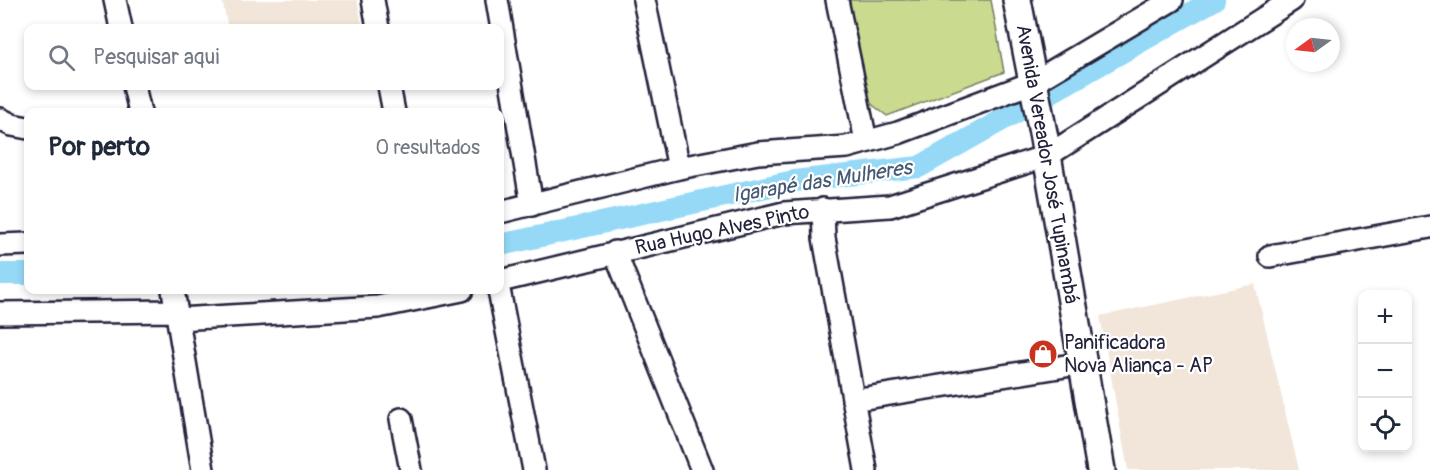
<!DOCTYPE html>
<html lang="pt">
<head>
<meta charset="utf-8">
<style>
  :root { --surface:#fff; --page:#f2f2f3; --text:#1f2937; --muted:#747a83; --line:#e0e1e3 }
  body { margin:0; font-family:Pangolin,sans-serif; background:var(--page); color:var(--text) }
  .controls { position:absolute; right:18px; bottom:18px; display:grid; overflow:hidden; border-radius:12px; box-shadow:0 3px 9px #0003 }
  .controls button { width:54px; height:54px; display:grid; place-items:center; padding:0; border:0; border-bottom:2px solid var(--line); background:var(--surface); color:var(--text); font:30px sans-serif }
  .compass { position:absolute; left:1286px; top:18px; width:54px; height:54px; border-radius:50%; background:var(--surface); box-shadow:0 3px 9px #0003; rotate:255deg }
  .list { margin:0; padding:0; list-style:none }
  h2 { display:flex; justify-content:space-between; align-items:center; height:78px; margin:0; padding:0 24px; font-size:26px }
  h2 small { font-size:20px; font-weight:400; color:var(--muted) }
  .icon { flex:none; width:33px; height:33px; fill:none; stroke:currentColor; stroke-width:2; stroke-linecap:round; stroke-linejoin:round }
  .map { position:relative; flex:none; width:1430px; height:470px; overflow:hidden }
  .search { position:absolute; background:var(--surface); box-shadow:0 3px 9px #0003; left:24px; top:24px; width:480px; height:66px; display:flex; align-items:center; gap:15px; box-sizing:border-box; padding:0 21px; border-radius:12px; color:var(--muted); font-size:22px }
  .panel { position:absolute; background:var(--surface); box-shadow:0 3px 9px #0003; left:24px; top:108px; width:480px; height:186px; border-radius:12px }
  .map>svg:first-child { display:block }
  .built { fill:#f2e6da }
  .green { fill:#cada8e; stroke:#767e64; stroke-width:1.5 }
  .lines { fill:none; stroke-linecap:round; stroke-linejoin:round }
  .canal { stroke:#95d9f7; stroke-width:22 }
  .minor-casing { stroke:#22223b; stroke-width:26 }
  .tertiary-casing { stroke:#22223b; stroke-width:32 }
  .minor { stroke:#fff; stroke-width:21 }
  .tertiary { stroke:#fff; stroke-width:27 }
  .labels { text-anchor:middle; stroke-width:4.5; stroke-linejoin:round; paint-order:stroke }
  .street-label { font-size:20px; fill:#22223b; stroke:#fff }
  .poi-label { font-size:20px; fill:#22223b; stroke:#fff; text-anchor:start }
  .water-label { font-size:21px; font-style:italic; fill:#445973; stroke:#fff }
</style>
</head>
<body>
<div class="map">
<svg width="1430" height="470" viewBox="0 0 1430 470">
  <rect width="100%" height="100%" fill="#fff"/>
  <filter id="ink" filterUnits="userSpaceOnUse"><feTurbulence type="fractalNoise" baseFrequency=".0167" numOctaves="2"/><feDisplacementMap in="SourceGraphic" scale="12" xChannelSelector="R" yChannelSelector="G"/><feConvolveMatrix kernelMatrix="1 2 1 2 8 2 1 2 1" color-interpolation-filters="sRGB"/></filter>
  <g filter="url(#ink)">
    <path class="built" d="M222,0H357L363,28H228Z
      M1255,284L1299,470H1128L1100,316Z"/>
    <path class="green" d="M842,0H991L1004,72L887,116L861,96Z"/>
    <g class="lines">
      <path class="canal" d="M500,245L794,181L919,167L1214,0
        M0,274H28"/>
      <g class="minor-casing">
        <path id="minor" d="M115,0L121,28
          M373,0L378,28
          M497,0L532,205
          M644,0L679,168
          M837,0L866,141
          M134,86L140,112
          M389,86L394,112
          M0,119L12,125L28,128
          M823,209L824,238L866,470
          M500,212L679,168L758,153L847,147L898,133L1034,82L1172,0
          M0,245L28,244
          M615,252L702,470
          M1270,256L1430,227
          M500,281L784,213L890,206L1047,156L1292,0
          M173,290L203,470
          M499,290L534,470
          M0,313L177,311
          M178,319L378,307L462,290
          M853,400L1084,363
          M401,419L411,470"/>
      </g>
      <g class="tertiary-casing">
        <path id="tertiary" d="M1017,0L1044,138L1101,470"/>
      </g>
      <use href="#minor" class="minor"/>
      <use href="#tertiary" class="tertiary"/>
    </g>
  </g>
  <defs>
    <g id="shop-disc" transform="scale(1.5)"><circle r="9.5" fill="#c8321e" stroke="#fff"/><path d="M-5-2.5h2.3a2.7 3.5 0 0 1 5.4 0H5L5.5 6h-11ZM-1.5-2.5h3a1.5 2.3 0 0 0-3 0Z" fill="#fff"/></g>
  </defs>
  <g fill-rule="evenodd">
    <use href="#shop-disc" x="1043" y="354"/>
  </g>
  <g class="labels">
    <g class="street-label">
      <text transform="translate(1048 164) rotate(80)" y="7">Avenida Vereador José Tupinambá</text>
      <text transform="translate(722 229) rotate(-12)" y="7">Rua Hugo Alves Pinto</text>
    </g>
    <g class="poi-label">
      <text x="1064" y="349">Panificadora<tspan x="1064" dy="23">Nova Aliança - AP</tspan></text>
    </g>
    <g class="water-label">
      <text transform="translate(822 181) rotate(-9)" y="7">Igarapé das Mulheres</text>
    </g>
  </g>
</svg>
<div class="controls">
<button>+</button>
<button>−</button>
<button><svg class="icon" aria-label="locate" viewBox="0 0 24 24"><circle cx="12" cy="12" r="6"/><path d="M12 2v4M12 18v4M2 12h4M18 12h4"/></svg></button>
</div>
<svg class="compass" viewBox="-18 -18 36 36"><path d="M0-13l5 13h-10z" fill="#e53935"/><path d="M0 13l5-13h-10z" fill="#747a83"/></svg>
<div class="search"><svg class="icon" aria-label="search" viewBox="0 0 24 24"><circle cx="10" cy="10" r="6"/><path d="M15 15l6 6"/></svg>Pesquisar aqui</div>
<section class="panel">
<h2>Por perto<small>0 resultados</small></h2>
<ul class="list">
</ul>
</section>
</div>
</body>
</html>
